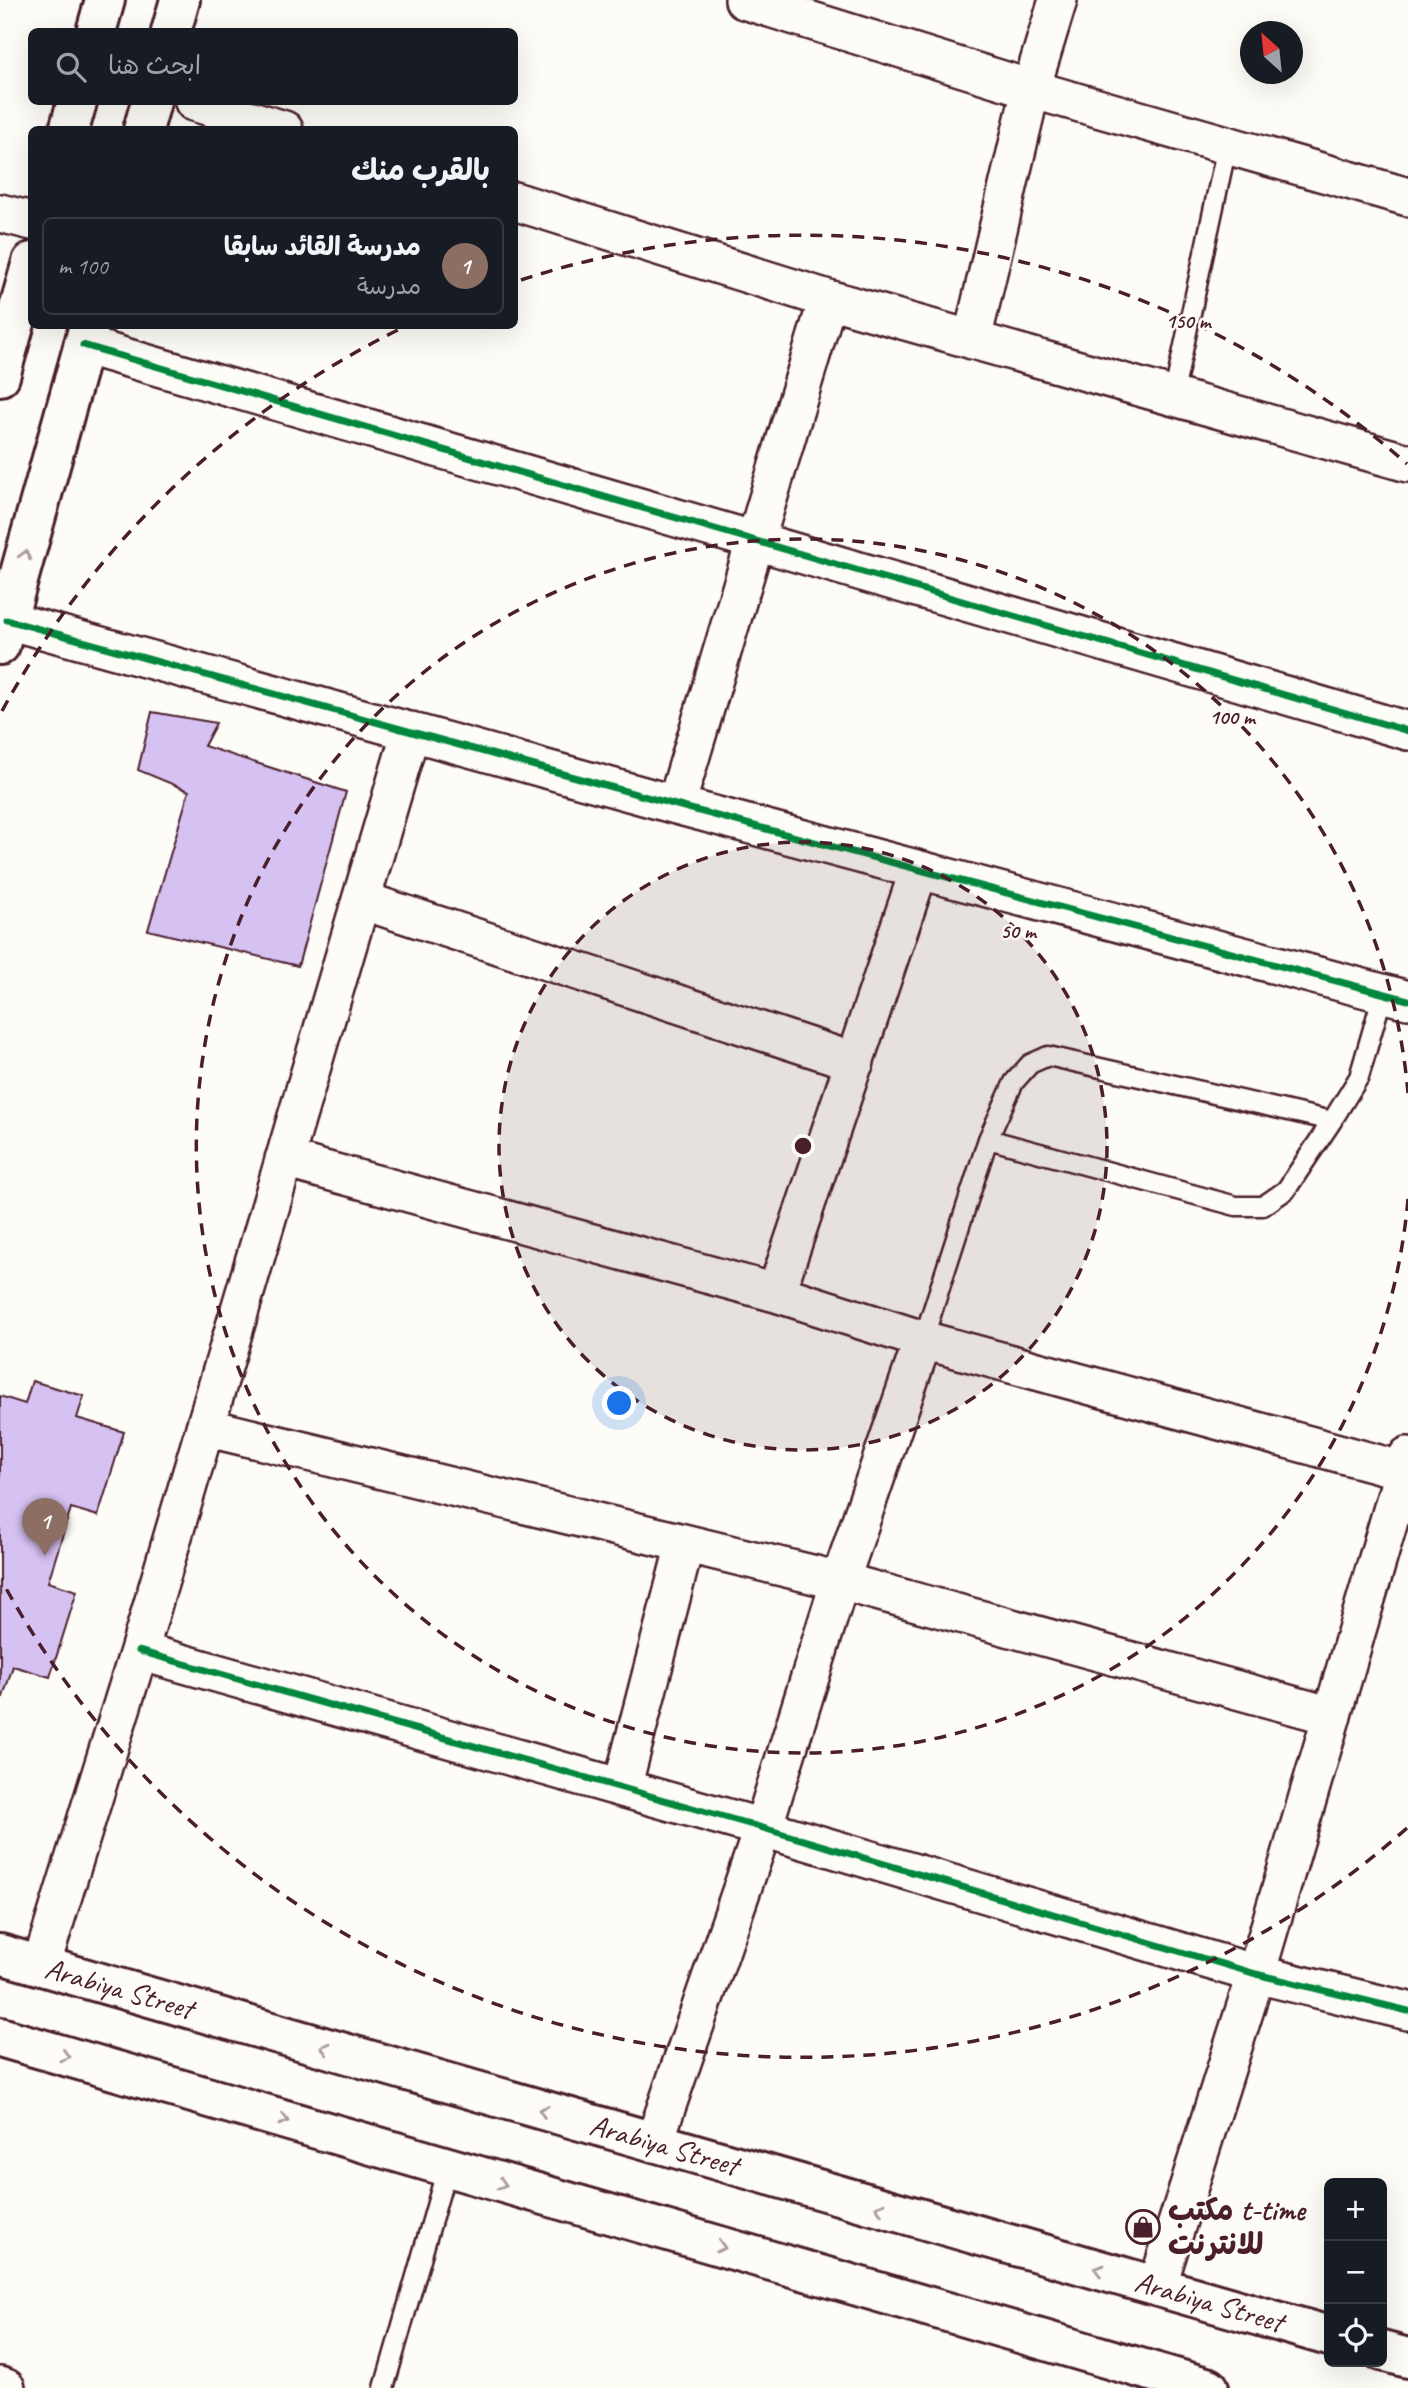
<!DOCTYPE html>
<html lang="ar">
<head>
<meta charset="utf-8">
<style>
  :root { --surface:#171b24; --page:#20242c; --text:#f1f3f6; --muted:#9ea1a6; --line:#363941; --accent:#7c3aed }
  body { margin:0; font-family:Caveat,"Playpen Sans Arabic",sans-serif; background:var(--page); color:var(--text); direction:rtl }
  .controls { position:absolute; right:21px; bottom:21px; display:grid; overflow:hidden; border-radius:10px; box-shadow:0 7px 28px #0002 }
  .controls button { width:63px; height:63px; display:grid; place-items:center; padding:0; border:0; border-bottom:2px solid var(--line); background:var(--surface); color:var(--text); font:35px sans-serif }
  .compass { position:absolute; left:1240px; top:21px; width:63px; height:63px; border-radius:50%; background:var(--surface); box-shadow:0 7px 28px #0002; rotate:333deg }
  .you { position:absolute; left:620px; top:1404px; width:24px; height:24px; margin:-18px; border:5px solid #fff; border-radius:50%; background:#1a73e8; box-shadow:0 0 0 10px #1a73e833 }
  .badge { display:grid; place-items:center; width:46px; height:46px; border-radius:50%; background:var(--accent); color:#fff; font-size:23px; font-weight:700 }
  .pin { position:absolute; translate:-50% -58px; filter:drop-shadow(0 2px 4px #0008) }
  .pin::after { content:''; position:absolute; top:37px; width:24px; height:21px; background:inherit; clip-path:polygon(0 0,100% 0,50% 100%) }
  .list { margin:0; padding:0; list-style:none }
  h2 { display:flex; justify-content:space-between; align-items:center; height:91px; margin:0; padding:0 28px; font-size:30px }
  h2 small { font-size:23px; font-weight:400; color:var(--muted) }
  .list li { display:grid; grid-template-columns:46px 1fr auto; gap:21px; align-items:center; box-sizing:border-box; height:98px; margin:0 14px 14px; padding:0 14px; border:2px solid var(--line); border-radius:10px }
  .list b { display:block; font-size:26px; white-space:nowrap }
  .list p { margin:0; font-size:23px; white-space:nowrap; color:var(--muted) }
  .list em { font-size:23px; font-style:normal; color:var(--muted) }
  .icon { flex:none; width:38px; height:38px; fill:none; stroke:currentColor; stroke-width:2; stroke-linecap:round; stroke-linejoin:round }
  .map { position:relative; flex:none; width:1408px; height:2388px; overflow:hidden; direction:ltr }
  .search { position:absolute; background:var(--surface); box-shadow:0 7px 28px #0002; left:28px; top:28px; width:490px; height:77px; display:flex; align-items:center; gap:18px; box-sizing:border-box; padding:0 24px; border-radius:10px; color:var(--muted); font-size:26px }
  .panel { position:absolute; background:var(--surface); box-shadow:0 7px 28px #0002; left:28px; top:126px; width:490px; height:203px; border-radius:10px; direction:rtl }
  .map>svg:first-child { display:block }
  .building { fill:#d5c1f2; stroke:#4a1f2b; stroke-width:2 }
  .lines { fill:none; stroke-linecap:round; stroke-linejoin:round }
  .lane-casing { stroke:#4a1f2b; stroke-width:23 }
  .street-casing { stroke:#4a1f2b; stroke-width:42 }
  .secondary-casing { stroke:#4a1f2b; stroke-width:44 }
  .lane { stroke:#fdfcf7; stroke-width:18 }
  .street { stroke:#fdfcf7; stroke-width:37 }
  .secondary { stroke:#fdfcf7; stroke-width:38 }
  .cycleway-casing { stroke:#fdfcf7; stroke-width:11 }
  .cycleway { stroke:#00873e; stroke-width:7 }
  .oneway { stroke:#ac999b }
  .ring { fill:none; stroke:#4a1f2b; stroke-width:3.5; stroke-dasharray:12 9 }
  .labels { text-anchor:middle; stroke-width:5; stroke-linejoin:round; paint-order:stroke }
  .street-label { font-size:30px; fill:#4a1f2b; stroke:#fdfcf7 }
  .poi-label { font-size:30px; font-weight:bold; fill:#4a1f2b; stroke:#fdfcf7; text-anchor:start }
  .centre { fill:#4a1f2b; stroke:#fdfcf7; stroke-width:3.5 }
  .ring-label { font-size:21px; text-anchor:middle; font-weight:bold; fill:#4a1f2b; stroke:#fdfcf7; stroke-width:5; stroke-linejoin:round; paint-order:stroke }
</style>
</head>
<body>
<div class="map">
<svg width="1408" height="2388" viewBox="0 0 1408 2388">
  <rect width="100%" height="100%" fill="#fdfcf7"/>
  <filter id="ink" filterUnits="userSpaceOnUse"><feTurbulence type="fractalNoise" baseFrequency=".0143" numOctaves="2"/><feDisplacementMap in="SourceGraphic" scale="14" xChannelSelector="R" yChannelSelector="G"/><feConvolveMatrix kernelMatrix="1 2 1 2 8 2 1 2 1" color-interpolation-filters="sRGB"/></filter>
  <g filter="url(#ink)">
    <path class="building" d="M152,712L216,723L204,746L346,792L298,966L148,930L189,791L138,770Z
      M32,1381L84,1396L77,1418L124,1432L98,1516L71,1508L48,1582L77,1591L50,1677L13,1666L3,1697H0V1396L25,1404Z"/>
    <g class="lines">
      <g class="lane-casing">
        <path id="lane" d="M1173,397L1227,146
          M988,1139L1236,1206H1263L1286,1190L1332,1121
          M923,1340L988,1139L1014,1082L1030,1064L1048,1056L1332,1121L1359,1077L1383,994
          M384,2388L447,2168"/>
      </g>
      <g class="street-casing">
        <path id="street" d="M744,0L1031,89L1408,197
          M194,102L284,130
          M514,201L828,299L1408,463
          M0,213L32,221
          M972,340L1031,89L1058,0
          M83,345L1408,731
          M7,620L676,805L1408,1000
          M676,805L828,299
          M361,900L855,1062
          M284,1159L776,1293L923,1340L1408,1472
          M776,1293L919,870
          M205,1427L840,1581L1332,1716
          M139,1651L763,1828L1256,1974L1408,2011
          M622,1788L685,1544
          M41,1966L139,1651L411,731
          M654,2143L763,1828L840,1581L923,1340
          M1157,2287L1256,1974L1408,1456
          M0,2386L6,2388"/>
      </g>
      <g class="secondary-casing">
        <g id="secondary">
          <path d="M96,32L105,0"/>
          <path d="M171,32L180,0"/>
          <path d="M69,130L77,102"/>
          <path d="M143,130L151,102"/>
          <path d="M0,376L32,262"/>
          <path d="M0,645L89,326"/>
          <path id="s1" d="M0,1954L1329,2336"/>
          <path d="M0,2037L1209,2388"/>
          <path d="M1382,2351L1408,2358"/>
        </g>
      </g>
      <use href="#lane" class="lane"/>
      <use href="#street" class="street"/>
      <use href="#secondary" class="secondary"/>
      <g class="cycleway-casing">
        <path id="cycleway" d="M83,345L1408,731
          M7,620L676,805L1408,1000
          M139,1651L763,1828L1256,1974L1408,2011"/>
      </g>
      <use href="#cycleway" class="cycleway"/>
    </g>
    <defs><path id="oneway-chevron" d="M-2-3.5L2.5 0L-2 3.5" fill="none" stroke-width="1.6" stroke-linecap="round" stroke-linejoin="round" transform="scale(1.75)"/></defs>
    <g class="oneway">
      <use href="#oneway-chevron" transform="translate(25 555) rotate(-75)"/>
      <use href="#oneway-chevron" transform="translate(325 2048) rotate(-164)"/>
      <use href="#oneway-chevron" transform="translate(65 2056) rotate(16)"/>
      <use href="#oneway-chevron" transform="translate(543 2111) rotate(-164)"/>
      <use href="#oneway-chevron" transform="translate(284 2120) rotate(16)"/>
      <use href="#oneway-chevron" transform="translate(502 2184) rotate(16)"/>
      <use href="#oneway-chevron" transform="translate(880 2208) rotate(-164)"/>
      <use href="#oneway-chevron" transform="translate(721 2247) rotate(16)"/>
      <use href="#oneway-chevron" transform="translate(1099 2270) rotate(-164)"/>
    </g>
  </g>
  <circle cx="803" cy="1146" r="304" fill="#4a1f2b" fill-opacity=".12"/>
  <g class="ring">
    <circle cx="803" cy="1146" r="304"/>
    <path d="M1408 1199A607 607 0 1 1 1408 1093"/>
    <path d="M1407 1828A911 911 0 0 1 2 1581M2 711A911 911 0 0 1 404 327M521 280A911 911 0 0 1 1407 464"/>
  </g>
  <defs>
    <g id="shop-ring" transform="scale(1.75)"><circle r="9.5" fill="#fdfcf7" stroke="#4a1f2b" stroke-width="1.5"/><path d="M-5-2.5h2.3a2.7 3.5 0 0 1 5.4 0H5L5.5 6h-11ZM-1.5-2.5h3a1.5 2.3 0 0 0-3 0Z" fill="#4a1f2b"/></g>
  </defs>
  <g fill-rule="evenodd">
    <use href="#shop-ring" x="1143" y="2227"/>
  </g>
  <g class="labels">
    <g class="street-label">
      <text dy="10" stroke="none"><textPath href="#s1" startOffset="124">Arabiya Street</textPath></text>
      <text dy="10" stroke="none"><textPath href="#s1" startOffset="691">Arabiya Street</textPath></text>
      <text dy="10" stroke="none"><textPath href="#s1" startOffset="1258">Arabiya Street</textPath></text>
    </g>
    <g class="poi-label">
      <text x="1168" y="2220">مكتب t-time<tspan x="1168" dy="34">للانترنت</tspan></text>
    </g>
  </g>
  <circle cx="803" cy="1146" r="10" class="centre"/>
  <g class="ring-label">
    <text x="1188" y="328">150 m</text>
    <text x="1232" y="724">100 m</text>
    <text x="1018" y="938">50 m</text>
  </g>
</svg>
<div class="controls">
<button>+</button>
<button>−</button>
<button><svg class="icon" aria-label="locate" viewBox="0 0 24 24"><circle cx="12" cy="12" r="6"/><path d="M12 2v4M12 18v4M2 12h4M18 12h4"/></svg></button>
</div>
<svg class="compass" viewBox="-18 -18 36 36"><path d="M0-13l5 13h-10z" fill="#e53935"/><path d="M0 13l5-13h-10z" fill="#9ea1a6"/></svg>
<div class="you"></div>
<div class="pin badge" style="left:45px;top:1556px;background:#8d6e63">1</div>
<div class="search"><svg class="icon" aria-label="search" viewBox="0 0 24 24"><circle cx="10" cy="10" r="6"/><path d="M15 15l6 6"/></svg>ابحث هنا</div>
<section class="panel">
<h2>بالقرب منك<small></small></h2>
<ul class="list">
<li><span class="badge" style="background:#8d6e63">1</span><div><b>مدرسة القائد سابقا</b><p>مدرسة</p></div><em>100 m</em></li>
</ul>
</section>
</div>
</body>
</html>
